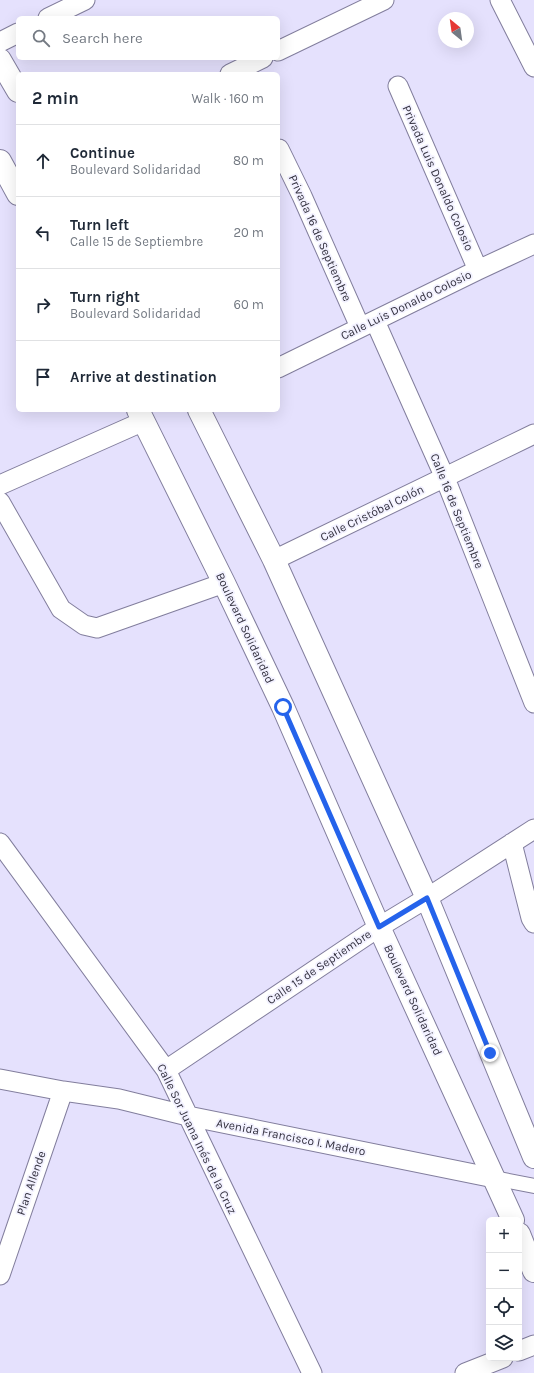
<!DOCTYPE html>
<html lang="en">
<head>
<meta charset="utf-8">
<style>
  :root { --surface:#fff; --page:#f2f2f3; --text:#1f2937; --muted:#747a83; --line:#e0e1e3 }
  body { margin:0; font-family:Karla,sans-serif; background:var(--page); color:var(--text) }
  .controls { position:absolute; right:12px; bottom:12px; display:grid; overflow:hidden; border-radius:6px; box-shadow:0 4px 16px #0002 }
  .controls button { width:36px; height:36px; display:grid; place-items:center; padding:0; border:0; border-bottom:1px solid var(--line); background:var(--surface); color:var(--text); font:20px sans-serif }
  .compass { position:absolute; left:438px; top:12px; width:36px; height:36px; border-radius:50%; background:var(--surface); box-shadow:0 4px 16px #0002; rotate:331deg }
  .stop { position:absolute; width:12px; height:12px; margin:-9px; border:3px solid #2563eb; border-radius:50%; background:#fff }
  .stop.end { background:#2563eb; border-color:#fff; box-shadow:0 1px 4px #0008 }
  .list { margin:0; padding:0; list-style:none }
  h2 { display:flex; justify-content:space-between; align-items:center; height:52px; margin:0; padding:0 16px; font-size:17px }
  h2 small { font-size:13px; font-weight:400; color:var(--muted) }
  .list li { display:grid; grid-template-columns:26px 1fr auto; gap:12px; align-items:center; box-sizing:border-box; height:72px; padding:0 16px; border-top:1px solid var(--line) }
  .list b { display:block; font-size:15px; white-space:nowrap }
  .list p { margin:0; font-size:13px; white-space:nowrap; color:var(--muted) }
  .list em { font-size:13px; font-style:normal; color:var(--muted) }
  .icon { flex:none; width:22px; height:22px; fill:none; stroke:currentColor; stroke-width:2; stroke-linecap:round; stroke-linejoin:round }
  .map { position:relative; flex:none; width:534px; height:1373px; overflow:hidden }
  .search { position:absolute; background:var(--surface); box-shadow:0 4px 16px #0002; left:16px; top:16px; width:264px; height:44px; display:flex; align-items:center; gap:10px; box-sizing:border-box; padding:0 14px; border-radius:6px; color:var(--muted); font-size:15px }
  .panel { position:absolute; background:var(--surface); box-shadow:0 4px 16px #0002; left:16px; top:72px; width:264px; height:340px; border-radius:6px }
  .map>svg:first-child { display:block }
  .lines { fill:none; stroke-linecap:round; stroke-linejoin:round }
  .pedestrian-casing { stroke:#827e9d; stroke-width:16 }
  .minor-casing { stroke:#827e9d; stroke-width:21 }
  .primary-casing { stroke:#827e9d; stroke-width:24 }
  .pedestrian { stroke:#fff; stroke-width:14 }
  .minor { stroke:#fff; stroke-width:19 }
  .primary { stroke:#fff; stroke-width:22 }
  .route { stroke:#2563eb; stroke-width:5 }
  .labels { text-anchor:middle; stroke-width:3.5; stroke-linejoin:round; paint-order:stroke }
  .street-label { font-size:12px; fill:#33313f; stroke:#f2f1ff }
</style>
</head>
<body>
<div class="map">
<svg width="534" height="1373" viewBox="0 0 534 1373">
  <rect width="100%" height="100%" fill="#e5e1fd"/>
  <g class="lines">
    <g class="pedestrian-casing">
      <path id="pedestrian" d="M494,1178L534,1186"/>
    </g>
    <g class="minor-casing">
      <path id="minor" d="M500,0L534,67
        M48,18L85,0
        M0,42L18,33
        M278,51L384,0
        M230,74L263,58
        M398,86L478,270
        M279,149L302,196L360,327
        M375,321L445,478L534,703
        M278,368L478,270L534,244
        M0,485L144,421
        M0,502L61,609L84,625L97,628L224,583
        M274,560L534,434
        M0,843L166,1070L312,1373
        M512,843L531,918L534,923
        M166,1070L379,927L427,898L534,829
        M0,1079L63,1091L119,1099L188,1116L494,1178
        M0,1275L63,1091
        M519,1351L534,1345
        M465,1373L503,1358"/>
    </g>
    <g class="primary-casing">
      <path id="primary" d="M0,60L18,91
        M0,161L18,194
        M138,410L224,583L283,707L379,927L513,1220
        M199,410L274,560L427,898L534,1157
        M519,1234L534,1271"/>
    </g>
    <use href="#pedestrian" class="pedestrian"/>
    <use href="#minor" class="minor"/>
    <use href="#primary" class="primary"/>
  </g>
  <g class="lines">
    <path class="route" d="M283,707L379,927L427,898L490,1053"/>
  </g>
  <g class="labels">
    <g class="street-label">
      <text transform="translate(438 178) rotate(66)" y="4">Privada Luis Donaldo Colosio</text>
      <text transform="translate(320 238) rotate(66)" y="4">Privada 16 de Septiembre</text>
      <text transform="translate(406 305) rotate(-26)" y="4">Calle Luis Donaldo Colosio</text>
      <text transform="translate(457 511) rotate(68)" y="4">Calle 16 de Septiembre</text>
      <text transform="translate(372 513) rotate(-26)" y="4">Calle Cristóbal Colón</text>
      <text transform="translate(245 628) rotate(65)" y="4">Boulevard Solidaridad</text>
      <text transform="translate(319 967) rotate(-34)" y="4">Calle 15 de Septiembre</text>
      <text transform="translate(413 1000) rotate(65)" y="4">Boulevard Solidaridad</text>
      <text transform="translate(291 1137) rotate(11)" y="4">Avenida Francisco I. Madero</text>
      <text transform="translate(197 1139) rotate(64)" y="4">Calle Sor Juana Inés de la Cruz</text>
      <text transform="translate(31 1183) rotate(-71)" y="4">Plan Allende</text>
    </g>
  </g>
</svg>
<div class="controls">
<button>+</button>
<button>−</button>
<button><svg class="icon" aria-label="locate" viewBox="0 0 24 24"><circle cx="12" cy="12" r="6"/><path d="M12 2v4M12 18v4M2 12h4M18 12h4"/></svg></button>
<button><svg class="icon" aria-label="layers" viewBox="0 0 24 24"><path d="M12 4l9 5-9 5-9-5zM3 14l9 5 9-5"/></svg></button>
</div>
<svg class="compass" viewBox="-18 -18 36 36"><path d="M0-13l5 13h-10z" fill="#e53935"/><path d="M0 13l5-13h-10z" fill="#747a83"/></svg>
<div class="stop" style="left:283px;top:707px"></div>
<div class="stop end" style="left:490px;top:1053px"></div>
<div class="search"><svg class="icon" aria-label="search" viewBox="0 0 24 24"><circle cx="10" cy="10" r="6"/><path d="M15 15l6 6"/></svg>Search here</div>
<section class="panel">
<h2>2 min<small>Walk · 160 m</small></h2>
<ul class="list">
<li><svg class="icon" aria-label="ahead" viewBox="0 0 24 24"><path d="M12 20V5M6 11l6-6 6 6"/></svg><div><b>Continue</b><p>Boulevard Solidaridad</p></div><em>80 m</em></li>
<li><svg class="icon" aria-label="left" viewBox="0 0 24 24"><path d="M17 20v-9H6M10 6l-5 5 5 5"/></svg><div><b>Turn left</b><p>Calle 15 de Septiembre</p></div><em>20 m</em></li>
<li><svg class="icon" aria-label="right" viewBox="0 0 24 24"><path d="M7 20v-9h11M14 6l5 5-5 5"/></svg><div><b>Turn right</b><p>Boulevard Solidaridad</p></div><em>60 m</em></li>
<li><svg class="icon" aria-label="arrive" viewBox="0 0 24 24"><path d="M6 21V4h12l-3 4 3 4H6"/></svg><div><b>Arrive at destination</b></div></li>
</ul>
</section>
</div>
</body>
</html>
